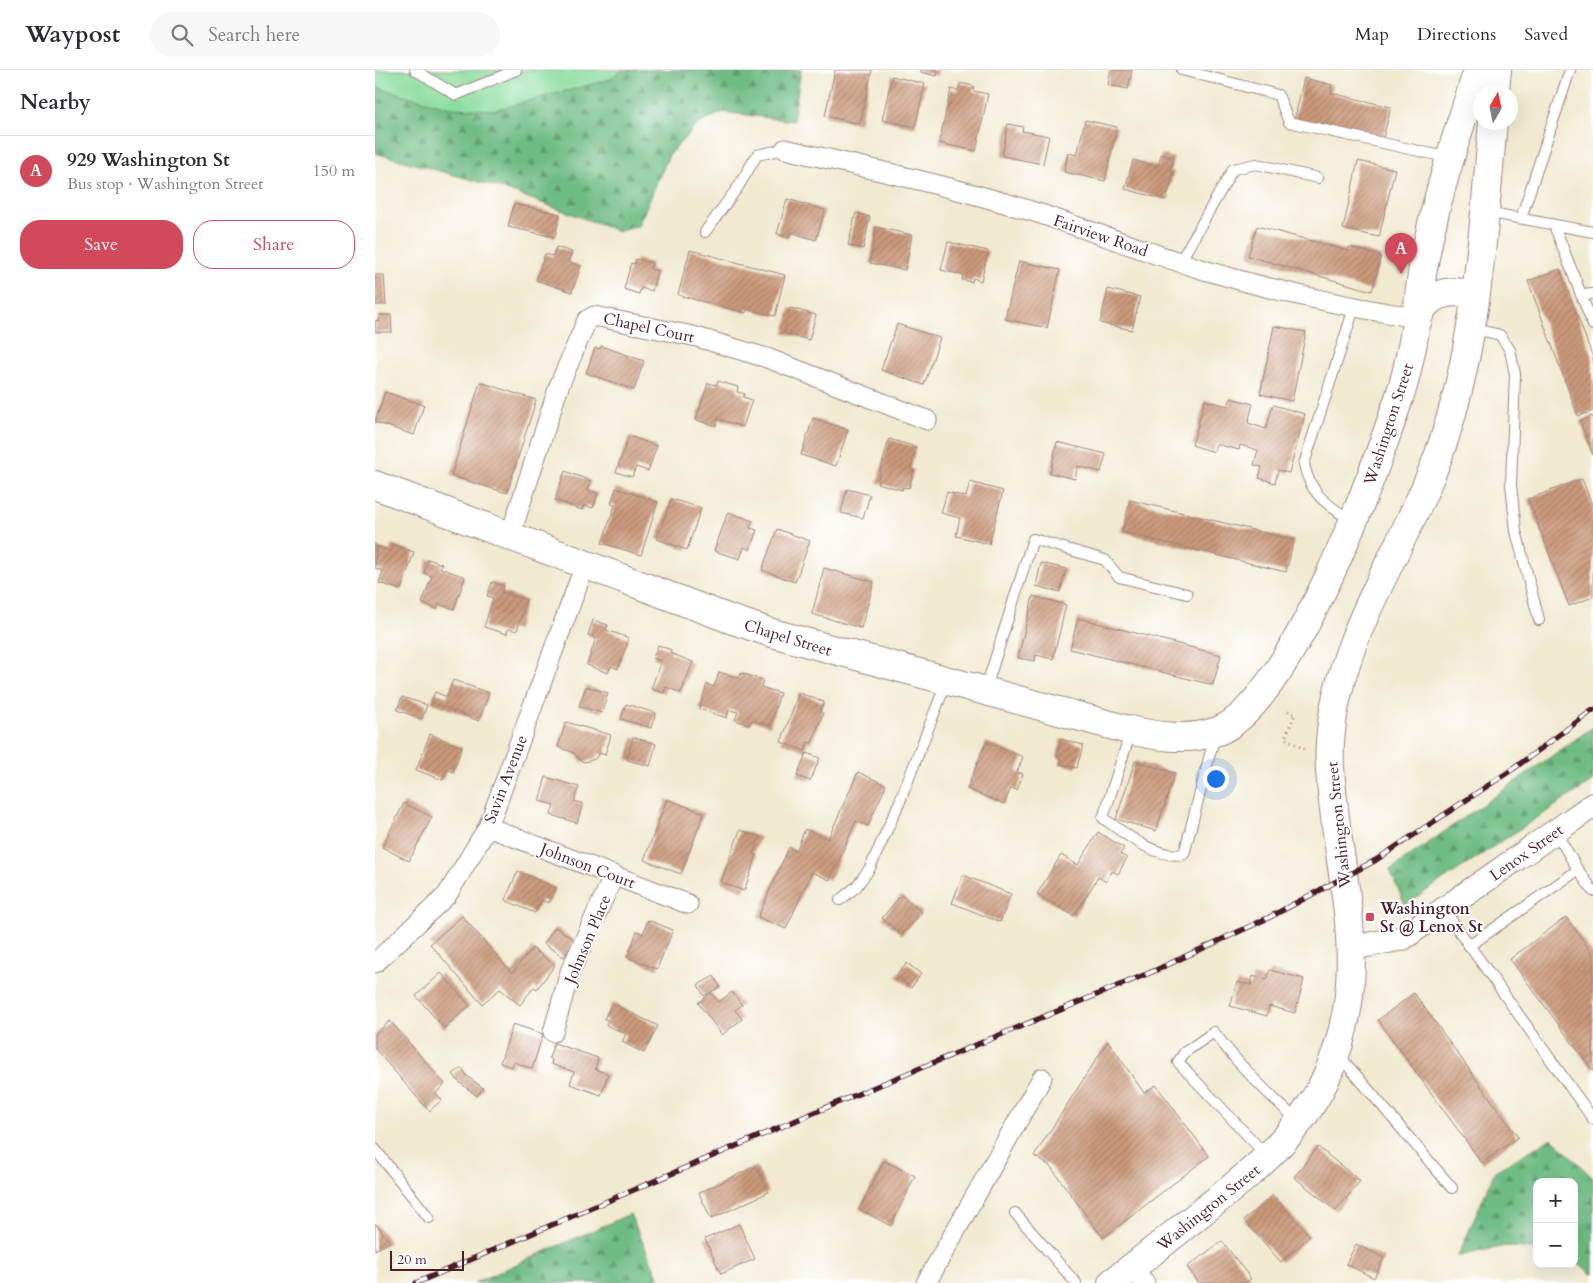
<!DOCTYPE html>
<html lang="en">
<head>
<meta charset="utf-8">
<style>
  :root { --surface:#fff; --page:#f7f7f7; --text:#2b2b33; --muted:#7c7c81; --line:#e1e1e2; --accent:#d1495b }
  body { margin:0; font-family:Cardo,serif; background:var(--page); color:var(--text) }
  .controls { position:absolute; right:15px; bottom:15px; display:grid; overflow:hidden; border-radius:10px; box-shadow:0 5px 20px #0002 }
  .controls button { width:45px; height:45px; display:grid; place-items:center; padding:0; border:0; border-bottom:1px solid var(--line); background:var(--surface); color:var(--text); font:25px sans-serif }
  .compass { position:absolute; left:1098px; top:15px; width:45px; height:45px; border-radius:50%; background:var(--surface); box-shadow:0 5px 20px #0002; rotate:9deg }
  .scale { position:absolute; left:15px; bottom:12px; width:74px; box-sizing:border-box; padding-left:5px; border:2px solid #4a1f2b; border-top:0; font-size:14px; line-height:18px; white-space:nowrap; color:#4a1f2b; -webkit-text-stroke:4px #fff; paint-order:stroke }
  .you { position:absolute; left:840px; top:708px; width:18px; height:18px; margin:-12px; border:4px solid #fff; border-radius:50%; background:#1a73e8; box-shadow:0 0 0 8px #1a73e833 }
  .badge { display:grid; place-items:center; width:32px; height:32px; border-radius:50%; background:var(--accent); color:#fff; font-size:16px; font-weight:700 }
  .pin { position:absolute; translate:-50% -41px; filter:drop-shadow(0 1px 2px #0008) }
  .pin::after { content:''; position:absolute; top:26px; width:18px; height:15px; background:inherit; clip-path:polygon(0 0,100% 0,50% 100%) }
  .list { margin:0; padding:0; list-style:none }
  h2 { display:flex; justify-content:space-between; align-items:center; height:65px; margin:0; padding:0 20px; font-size:21px }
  h2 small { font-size:16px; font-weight:400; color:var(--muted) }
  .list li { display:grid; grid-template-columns:32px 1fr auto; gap:15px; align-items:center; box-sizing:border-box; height:70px; padding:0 20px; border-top:1px solid var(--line) }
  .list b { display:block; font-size:19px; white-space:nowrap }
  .list p { margin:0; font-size:16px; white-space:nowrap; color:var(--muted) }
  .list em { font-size:16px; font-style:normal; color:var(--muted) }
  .actions { display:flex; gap:10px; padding:15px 20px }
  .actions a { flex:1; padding:11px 0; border:1px solid var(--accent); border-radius:20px; text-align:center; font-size:18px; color:var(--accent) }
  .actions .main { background:var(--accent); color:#fff }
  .icon { flex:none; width:28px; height:28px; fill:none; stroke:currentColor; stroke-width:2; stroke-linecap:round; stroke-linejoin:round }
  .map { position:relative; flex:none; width:1218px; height:1213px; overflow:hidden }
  header { display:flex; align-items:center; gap:30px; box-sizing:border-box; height:70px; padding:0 25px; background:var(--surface); border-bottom:1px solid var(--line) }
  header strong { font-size:24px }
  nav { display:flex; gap:28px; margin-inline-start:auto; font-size:18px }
  .search { width:350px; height:45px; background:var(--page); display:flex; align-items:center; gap:12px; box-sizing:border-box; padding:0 18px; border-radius:28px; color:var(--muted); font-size:19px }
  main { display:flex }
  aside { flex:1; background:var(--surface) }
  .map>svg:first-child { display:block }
  .green { fill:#88dc9d; stroke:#697e64 }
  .forest { fill:url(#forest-firs); stroke:#5c6e58 }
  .building { fill:url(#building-hatch) }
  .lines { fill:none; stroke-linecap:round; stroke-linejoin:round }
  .service-casing { stroke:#9e847e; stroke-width:12 }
  .minor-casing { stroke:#9e847e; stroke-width:21 }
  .tertiary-casing { stroke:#9e847e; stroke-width:26 }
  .secondary-casing { stroke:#9e847e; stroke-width:30 }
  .path { stroke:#9e847e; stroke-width:3; stroke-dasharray:1 4; stroke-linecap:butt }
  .service { stroke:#fff; stroke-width:10 }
  .minor { stroke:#fff; stroke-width:19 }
  .tertiary { stroke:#fff; stroke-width:24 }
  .secondary { stroke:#fff; stroke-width:28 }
  .rail-casing { stroke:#4a1f2b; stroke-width:5.5 }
  .rail { stroke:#fff; stroke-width:4; stroke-dasharray:11; stroke-linecap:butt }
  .poi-dot { fill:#d1495b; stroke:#fff; stroke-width:2 }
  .labels { text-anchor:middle; stroke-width:4; stroke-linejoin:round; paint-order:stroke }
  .street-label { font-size:16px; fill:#4a1f2b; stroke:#fff }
  .poi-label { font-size:16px; font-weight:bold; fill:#4a1f2b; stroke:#fff; text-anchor:start }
</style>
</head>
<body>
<header>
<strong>Waypost</strong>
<div class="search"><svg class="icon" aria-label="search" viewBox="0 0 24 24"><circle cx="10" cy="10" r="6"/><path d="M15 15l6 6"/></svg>Search here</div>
<nav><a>Map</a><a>Directions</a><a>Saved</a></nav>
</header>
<main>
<aside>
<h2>Nearby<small></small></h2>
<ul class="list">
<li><span class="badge">A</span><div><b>929 Washington St</b><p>Bus stop · Washington Street</p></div><em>150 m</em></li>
</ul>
<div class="actions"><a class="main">Save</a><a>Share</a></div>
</aside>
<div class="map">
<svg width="1218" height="1213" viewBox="0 0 1218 1213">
  <defs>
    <pattern id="forest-firs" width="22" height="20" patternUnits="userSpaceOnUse" patternTransform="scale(1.25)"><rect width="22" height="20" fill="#6ebc84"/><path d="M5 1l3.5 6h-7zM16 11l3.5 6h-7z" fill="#5c986c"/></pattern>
    <pattern id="building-hatch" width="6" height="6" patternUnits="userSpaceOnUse" patternTransform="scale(1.25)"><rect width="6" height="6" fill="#cb9a7b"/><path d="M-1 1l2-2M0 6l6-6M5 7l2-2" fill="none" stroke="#a77d65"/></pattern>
  </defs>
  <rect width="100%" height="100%" fill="#fff"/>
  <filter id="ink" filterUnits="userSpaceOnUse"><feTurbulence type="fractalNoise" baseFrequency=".02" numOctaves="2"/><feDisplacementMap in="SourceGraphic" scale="10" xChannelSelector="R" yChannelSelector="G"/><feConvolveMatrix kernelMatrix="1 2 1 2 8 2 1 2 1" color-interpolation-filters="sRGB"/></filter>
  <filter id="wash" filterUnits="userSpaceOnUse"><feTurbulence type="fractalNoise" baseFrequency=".0096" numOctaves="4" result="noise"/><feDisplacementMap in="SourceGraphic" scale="20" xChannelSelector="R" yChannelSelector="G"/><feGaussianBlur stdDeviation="1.12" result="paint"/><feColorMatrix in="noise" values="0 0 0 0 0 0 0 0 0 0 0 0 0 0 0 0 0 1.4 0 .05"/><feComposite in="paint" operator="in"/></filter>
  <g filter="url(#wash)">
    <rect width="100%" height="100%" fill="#f1e9d0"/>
    <path class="green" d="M0,0H354L0,67Z"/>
    <path class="forest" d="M247,0H426L418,51L348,42L323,54L294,85L263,156L243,161L126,118L0,83V17L76,38L120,40L236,9Z
      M1218,657V711L1030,835L1015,800Z
      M1177,1068L1218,1108V1205L1199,1189V1112H1162V1180L1131,1176L1083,1186L1120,1101Z
      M255,1144L286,1213H99Z"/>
    <g id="blocks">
      <path class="building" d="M460,0H497L485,54L450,46Z
        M546,0H563L562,6L545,2Z
        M736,0H757L753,19L733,15Z
        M517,6L550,14L540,57L507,50Z
        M929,8L957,15L956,23L1016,37L1007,72L919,51Z
        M585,13L599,16L598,21L613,24L601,81L564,73L576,19L583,21Z
        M710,50L742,57L730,111L689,102L693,83L702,85Z
        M633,54L648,57L647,61L674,66L668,94L627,86Z
        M786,84L799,88L795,101L799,102L791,130L750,119L758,90L783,97Z
        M983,91L1020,99L1004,167L968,159Z
        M412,129L450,140L441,170L415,162L413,168L402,164Z
        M139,134L185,144L180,167L133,157Z
        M481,143L495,147L488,179L473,175Z
        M882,156L973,181L974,177L1006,186L997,221L873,186Z
        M501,157L537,165L530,200L495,193Z
        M573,172L613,181L606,211L598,208L597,212L587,210L588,205L566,200Z
        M181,177L197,182L193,192L206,196L197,222L161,210L170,184L178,186Z
        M315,180L410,205L400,246L372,239L371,243L303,225Z
        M261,189L277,193L275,199L282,201L277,221L266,218L264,224L249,219L256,193L260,194Z
        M644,191L685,200L672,258L630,249Z
        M1185,199L1218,288V341L1203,346L1153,211Z
        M0,205H9L11,235H0Z
        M733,219L765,227L757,260L725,253Z
        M415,238L441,245L434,270L409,263Z
        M4,245H16L17,262H0V251L4,250Z
        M522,254L565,268L549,315L506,300Z
        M899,256L931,262L917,331L885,324Z
        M226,276L269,291L259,320L211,303L220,278L225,279Z
        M343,311L363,317L362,322L370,324L368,327L377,330L368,357L343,349L341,356L321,350L333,313L341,315Z
        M105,312L161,330L132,423L76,406Z
        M10,322L49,335L39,365L0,352Z
        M856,328L878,334L873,353L891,359L898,335L930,344L914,403L903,400L900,413L884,408L887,397L879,395L883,380L865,375L864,380L841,374L839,382L817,375L830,330L853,336Z
        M1218,346V385L1205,351Z
        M438,348L473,360L461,396L426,385Z
        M254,366L282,376L273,401L261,397L257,407L241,402Z
        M514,369L541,377L536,399L539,400L534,418L528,417L527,420L502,413Z
        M682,372L731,384L726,402L703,396L700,409L675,403Z
        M190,401L216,411L213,420L223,423L218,438L209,435L207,440L180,430Z
        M1207,409L1218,437V527L1194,536L1153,429Z
        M595,412L628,421L614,474L581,466L585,448L566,443L572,422L591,427Z
        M241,418L283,432L266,485L227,473L240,435L236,434Z
        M472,419L495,425L488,448L466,443Z
        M296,429L326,438L312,480L282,469Z
        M755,430L919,470L911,502L747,462Z
        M353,442L378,451L375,458L382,460L375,480L369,477L365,489L339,481Z
        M402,459L435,471L420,512L387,500Z
        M17,474L39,482L26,520L4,513L8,501L0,498L1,476L15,481Z
        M53,489L67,494L65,498L90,507L79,539L64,534L62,539L47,533L57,506L49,503Z
        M666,493L691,499L685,522L661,516Z
        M449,498L499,512L486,558L437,544Z
        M117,512L129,516L127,522L151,530L142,561L133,559L132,564L109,557L118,528L112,526Z
        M658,526L691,535L678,589L661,585L660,591L643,588Z
        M703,548L846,585L838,615L695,579Z
        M218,550L233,555L231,560L254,568L243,599L236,596L233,603L212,595L221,568L213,565Z
        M283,575L296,580L295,583L318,592L306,623L291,617L289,623L276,619L286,591L278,588Z
        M344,602L364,608L366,603L388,610L386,617L405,623L395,656L377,650L375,655L360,650L363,642L354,640L352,648L324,639L332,614L339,617Z
        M78,610L114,623L104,651L56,632L60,622L72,627Z
        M211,616L233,623L227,643L204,636Z
        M424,623L449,632L445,642L448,643L437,673L433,672L430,681L406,672Z
        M27,627L52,635L47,649L22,640Z
        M251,634L281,643L276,658L246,649Z
        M191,652L236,665L230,685L224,683L220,689L210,692L206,691L199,683L183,677Z
        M55,664L87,677L78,702L72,699L68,710L41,700Z
        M258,667L281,674L275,696L252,690Z
        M686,669L708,675L702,698L685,694L686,689L682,687Z
        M611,672L648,687L642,702L648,704L642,720L636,718L629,734L592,719Z
        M431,683L445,688L435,711L422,706Z
        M760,691L800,703L781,761L741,749Z
        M483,702L511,715L493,756L481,751L455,810L437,802L411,859L383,847L414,777L421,781L430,759L453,769Z
        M171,707L204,717L199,731L208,734L202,753L176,745L179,735L164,731Z
        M292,729L329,743L306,804L269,790Z
        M29,733L57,747L34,791L7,777Z
        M365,760L385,767L378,784L382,785L369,821L346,812Z
        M723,762L749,778L745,784L752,788L743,804L737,801L731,812L723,807L699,846L662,824L686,785L703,795Z
        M143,801L181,818L174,833L166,830L160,843L130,830Z
        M588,805L636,824L625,852L577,833Z
        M526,825L547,842L527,865L507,848Z
        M87,846L137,903L157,878L180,895L162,919L159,917L145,935L125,919L107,934L55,874Z
        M1191,847L1218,884V1001L1135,889Z
        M273,850L298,860L282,899L252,887L262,861L268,864Z
        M180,857L200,870L189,887L169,874Z
        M532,893L546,904L536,918L521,906Z
        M895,900L929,909L920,943L894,936L892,946L855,936L862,912L876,915L878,906L892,910Z
        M66,903L95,936L69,958L41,926Z
        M339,906L345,917L329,926L323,915Z
        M357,922L367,935L360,940L367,949L347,965L323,933L336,923L344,932Z
        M1039,923L1143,1067L1107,1093L1003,950Z
        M237,933L283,956L269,983L247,972L251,964L231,955L233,950L229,949Z
        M15,951L70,1014L61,1023L67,1030L54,1041L0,979V964Z
        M138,954L168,964L157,999L139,992L137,997L125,993Z
        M733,971L769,1023L781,1015L834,1086L728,1168L675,1096L659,1086Z
        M179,973L223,988L220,999L233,1004L226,1025L195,1014L199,1002L176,994L177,990L174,988Z
        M87,998L92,1006L108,1018L102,1026L84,1012L78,1004Z
        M943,1077L985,1111L961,1141L919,1107Z
        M509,1091L540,1106L516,1156L484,1139Z
        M381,1096L394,1122L336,1149L324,1123Z
        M898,1125L935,1166L906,1192L869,1150Z
        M0,1153L15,1172L0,1180Z
        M364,1154L380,1189L346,1204L330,1169Z
        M847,1171L876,1209L871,1213H824L812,1197Z
        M981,1174L1009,1188L999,1208L971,1194Z"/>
    </g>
  </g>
  <g filter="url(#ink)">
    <use href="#blocks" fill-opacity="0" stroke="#9e847e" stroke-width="1"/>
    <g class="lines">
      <g class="service-casing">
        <path id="service" d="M40,0L81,25L141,0
          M807,0L903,25L914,52L1075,88
          M1111,142L1218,162
          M1146,148L1195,0
          M1179,155L1218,255
          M330,162L363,117L382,85L410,79
          M805,192L858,99L881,94L943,108
          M1206,225L1218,224
          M1096,258L1125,265L1135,280L1140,304L1136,415L1141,461L1164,550
          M977,451C953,435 935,425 929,394L979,238
          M610,621L658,469L730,490L744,507L812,524
          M756,661L728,748C749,763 782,790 809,784L840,665
          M1203,800L1218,821
          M465,830L481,817L495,798L525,731L571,613
          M1069,840L1218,1049
          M1094,876L1203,800L1180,761
          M963,984L1077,1118
          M0,1079L54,1148
          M891,1085L803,992L810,982L839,962C863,995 892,1023 923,1051
          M640,1143L701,1213"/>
      </g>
      <g class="minor-casing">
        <path id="minor" d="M410,79C491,98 573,115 653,140C714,159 774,184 836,202C903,222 973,237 1042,248
          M135,466L184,316L212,250L219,246L318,266L392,288L552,350
          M113,757L313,834
          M0,893L72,825L113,757L210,495
          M178,962L195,902L239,805
          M757,1198L770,1213
          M551,1213L667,1008"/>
      </g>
      <g class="tertiary-casing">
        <path id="tertiary" d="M977,878L1028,868L1218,735"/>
      </g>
      <g class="secondary-casing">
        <path id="secondary" d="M1120,22L1122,0
          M1042,248C1048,163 1077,81 1103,0
          M0,415L355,549L397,563L750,659C780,666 812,672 843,661C915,634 1001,399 1025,325C1030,311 1033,296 1036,281C1040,267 1039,250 1048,238C1060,220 1080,221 1099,224
          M737,1213C766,1191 794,1168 823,1145C873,1106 922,1068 950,1010C991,923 974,847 961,756C958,728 953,700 955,672C962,566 1029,481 1064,384C1102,278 1108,163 1118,52"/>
      </g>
      <path class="path" d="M913,641L920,644L910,668L929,679"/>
      <use href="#service" class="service"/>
      <use href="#minor" class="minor"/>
      <use href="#tertiary" class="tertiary"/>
      <use href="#secondary" class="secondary"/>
      <g class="rail-casing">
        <path id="rail" d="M41,1213L471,1029L779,901L893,848L1001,790L1138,699L1218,640"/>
      </g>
      <use href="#rail" class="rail"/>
    </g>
  </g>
  <rect class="poi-dot" x="990" y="842" width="10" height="10" rx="2.5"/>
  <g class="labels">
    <g class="street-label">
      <text transform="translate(726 165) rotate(19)" y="6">Fairview Road</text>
      <text transform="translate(274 257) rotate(12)" y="6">Chapel Court</text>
      <text transform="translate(1013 354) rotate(-72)" y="6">Washington Street</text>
      <text transform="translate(413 567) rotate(17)" y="6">Chapel Street</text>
      <text transform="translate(130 709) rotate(-69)" y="6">Savin Avenue</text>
      <text transform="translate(963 755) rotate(-96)" y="6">Washington Street</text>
      <text transform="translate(1151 782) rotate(-35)" y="6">Lenox Street</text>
      <text transform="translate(213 795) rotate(21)" y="6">Johnson Court</text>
      <text transform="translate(212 869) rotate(-67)" y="6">Johnson Place</text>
      <text transform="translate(833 1137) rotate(-39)" y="6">Washington Street</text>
    </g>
    <g class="poi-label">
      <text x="1005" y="844">Washington<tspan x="1005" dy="18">St @ Lenox St</tspan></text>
    </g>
  </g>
</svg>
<div class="controls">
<button>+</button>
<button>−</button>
</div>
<svg class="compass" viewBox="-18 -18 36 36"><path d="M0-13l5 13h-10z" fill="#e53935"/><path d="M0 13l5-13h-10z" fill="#7c7c81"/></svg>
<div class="scale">20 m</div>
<div class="you"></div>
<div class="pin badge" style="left:1026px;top:204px">A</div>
</div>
</main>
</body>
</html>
